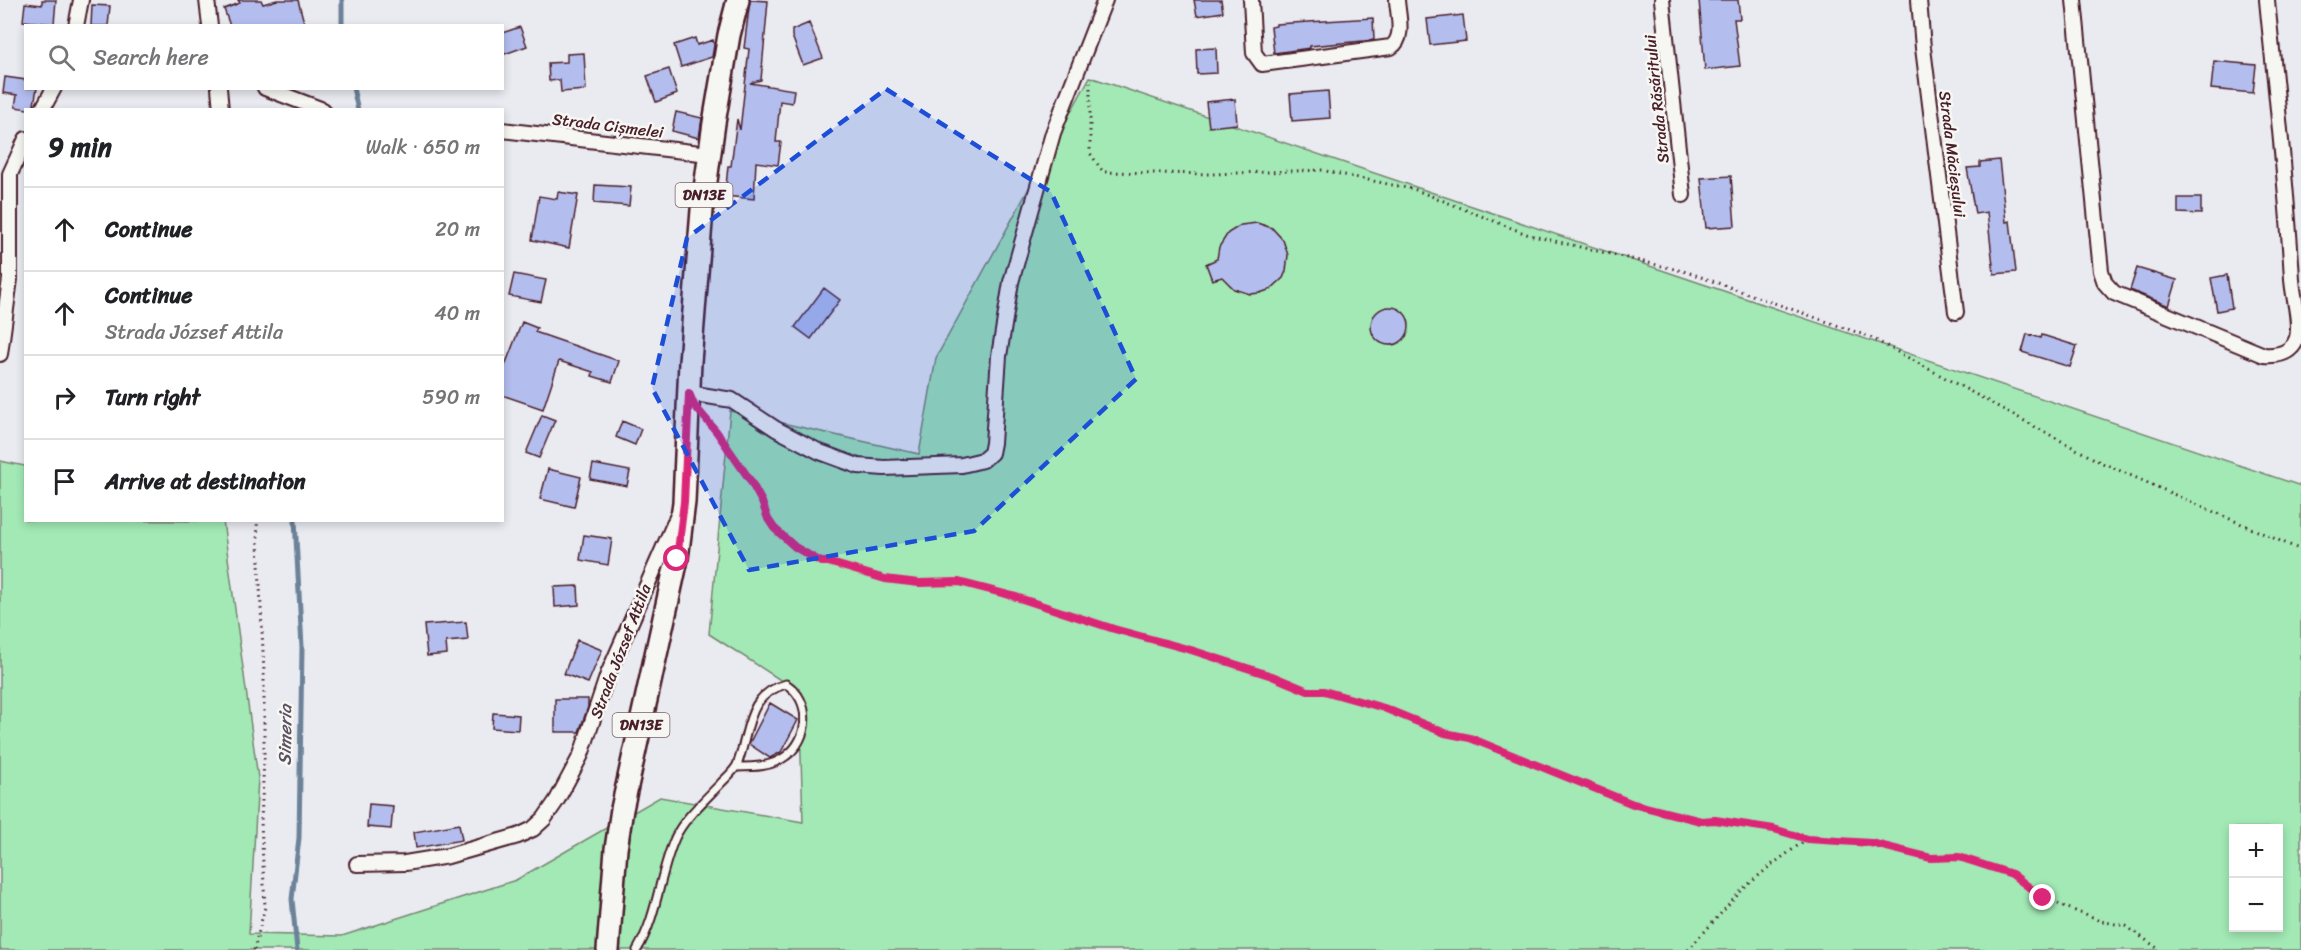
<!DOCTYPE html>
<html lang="en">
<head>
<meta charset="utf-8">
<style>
  :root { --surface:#fff; --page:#f2f2f2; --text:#202124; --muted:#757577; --line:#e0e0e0 }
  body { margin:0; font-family:Sriracha,sans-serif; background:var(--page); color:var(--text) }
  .controls { position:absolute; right:18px; bottom:18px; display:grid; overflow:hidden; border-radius:0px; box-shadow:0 3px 9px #0003 }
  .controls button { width:54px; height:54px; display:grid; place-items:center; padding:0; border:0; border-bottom:2px solid var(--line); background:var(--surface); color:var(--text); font:30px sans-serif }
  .stop { position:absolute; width:18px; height:18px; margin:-14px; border:4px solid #db2777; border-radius:50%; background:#fff }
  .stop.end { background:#db2777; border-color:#fff; box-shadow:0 2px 6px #0008 }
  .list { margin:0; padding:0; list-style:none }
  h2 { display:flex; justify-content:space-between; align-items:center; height:78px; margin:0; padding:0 24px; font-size:26px }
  h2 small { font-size:20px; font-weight:400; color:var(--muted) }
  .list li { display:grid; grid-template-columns:39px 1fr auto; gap:18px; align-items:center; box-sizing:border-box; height:84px; padding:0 24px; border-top:2px solid var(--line) }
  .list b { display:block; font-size:22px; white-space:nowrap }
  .list p { margin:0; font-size:20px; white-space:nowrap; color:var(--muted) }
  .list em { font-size:20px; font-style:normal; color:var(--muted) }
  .icon { flex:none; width:33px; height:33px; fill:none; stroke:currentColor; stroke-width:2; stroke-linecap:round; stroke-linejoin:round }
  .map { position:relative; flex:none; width:2301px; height:950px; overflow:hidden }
  .search { position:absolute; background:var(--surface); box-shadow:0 3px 9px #0003; left:24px; top:24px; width:480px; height:66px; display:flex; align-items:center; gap:15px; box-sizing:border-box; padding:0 21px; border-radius:0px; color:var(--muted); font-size:22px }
  .panel { position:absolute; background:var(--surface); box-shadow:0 3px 9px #0003; left:24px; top:108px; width:480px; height:414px; border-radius:0px }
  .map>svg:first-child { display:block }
  .green { fill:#a2e9b5; stroke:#768470; stroke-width:1.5; fill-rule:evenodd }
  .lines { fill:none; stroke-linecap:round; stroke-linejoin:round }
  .stream { stroke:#6c8299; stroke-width:5 }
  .building { fill:#b3beef; stroke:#4a1f2b; stroke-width:1.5 }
  .lane-casing { stroke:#4a1f2b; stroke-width:11 }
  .street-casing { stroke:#4a1f2b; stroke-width:18 }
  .primary-casing { stroke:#4a1f2b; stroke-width:26 }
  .path { stroke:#4a1f2b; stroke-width:3; stroke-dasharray:1.5 4.5; stroke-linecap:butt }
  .lane { stroke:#f6f6f2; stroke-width:7 }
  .street { stroke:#f6f6f2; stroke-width:14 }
  .primary { stroke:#f6f6f2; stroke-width:21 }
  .route { stroke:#db2777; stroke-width:8 }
  .marked { fill:#1d4ed8; fill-opacity:0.2; stroke:#1d4ed8; stroke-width:4.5; stroke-dasharray:12 8; stroke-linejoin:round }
  .labels { text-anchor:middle; stroke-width:5; stroke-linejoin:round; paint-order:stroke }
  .shield { fill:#f6f6f2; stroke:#7e6067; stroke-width:1.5 }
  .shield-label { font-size:15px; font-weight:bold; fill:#4a1f2b }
  .street-label { font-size:16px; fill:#4a1f2b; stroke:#f6f6f2 }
  .water-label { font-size:18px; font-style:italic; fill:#5b5162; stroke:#f6f6f2 }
</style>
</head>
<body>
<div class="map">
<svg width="2301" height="950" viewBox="0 0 2301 950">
  <rect width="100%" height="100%" fill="#e9ebf1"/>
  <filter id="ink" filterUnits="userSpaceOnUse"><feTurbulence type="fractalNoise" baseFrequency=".0167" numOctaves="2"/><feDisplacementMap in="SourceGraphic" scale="12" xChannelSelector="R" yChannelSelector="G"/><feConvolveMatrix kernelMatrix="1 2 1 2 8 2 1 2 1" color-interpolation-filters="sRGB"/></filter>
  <g filter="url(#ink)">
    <path class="green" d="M1090,77L2301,486V950H0V461L25,466L26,520L223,521L258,778L249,934L342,936L516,880L660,797L803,822L799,692L709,634L730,411L919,454L936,358ZM2234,828H2278V928H2234Z"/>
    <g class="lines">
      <path class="stream" d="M342,0V26
        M353,88L358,110
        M295,520L302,647L299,838L292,899L297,950"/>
    </g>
    <path class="building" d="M42,0H56L54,24L23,21L25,3L42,5Z
      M238,0H261L263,4L277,0H298L305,26H230L224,9L240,3Z
      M750,0L768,1L761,80L750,83L794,90L792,103L780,101L776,142H781L778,165L756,162L754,199L725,196L728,166H731L737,119L740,130L749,49L744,48Z
      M1194,0H1221L1223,12L1197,16Z
      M1699,0H1738L1740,19H1734L1740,66L1705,70Z
      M92,5L110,6L108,26H91Z
      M1463,15L1466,41L1430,45L1427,19Z
      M1373,18L1374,40L1310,46V48L1274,53L1271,27L1276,26V24Z
      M809,23L823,58L803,65L792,36V30Z
      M520,27L527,46L502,55V33Z
      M695,38L697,45L713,40L714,45L712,57L681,67L674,45Z
      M1216,48L1217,73L1197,74L1196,49Z
      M584,53L586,90L561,92L560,80L549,81L548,63L567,62V54Z
      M2214,61L2256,65L2253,93L2211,89Z
      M669,69L677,94L656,102L647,76Z
      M5,77L26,80V88H37L33,110L15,107L17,95L3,93Z
      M1328,91L1330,118L1292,121L1290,94Z
      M1235,99L1237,124L1209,127L1206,102Z
      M676,112L702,118L699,138L672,131Z
      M1999,160L2006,222L2010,221L2016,272L1994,274L1987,212L1975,214L1967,168L1980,167V162Z
      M1731,176L1735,226L1706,228L1701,178Z
      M595,185L631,187L629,206L594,203Z
      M558,192L578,195L569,248L532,240L539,196L557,199Z
      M2178,198H2201V214L2178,213Z
      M1257,223L1272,228L1283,240L1288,255L1286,271L1283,278L1271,289L1260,293L1250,294L1234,289L1222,277L1212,280L1206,264L1217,259L1219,247L1228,233L1241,225Z
      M2137,268L2177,280L2169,306L2130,290Z
      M514,274L546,280L541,302L509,296Z
      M2227,275L2232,308L2217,311L2211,278Z
      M824,288L840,300L811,339L795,327Z
      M1371 326a19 19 0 1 1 38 0a19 19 0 1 1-38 0Z
      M522,322L537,328L535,332L619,361L612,382L592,376L593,372L559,361L543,409L502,395V373Z
      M2027,334L2041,338L2042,335L2077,346L2070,367L2022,352Z
      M542,415L555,420L539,458L526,453Z
      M622,421L641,429L635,445L616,437Z
      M593,464L630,471L627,486L590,479Z
      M548,469L581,477L574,507L540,499Z
      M584,535L612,539L608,565L580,560Z
      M578,586L579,605L555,607L554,587Z
      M466,622L468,640L446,642L447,654L427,656L424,625Z
      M577,640L602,650L588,683L564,674Z
      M555,699H588V707L579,732H555Z
      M770,703L798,720L781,752L770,758L749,744Z
      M493,713L519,715L518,730L492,728Z
      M369,804L393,806L391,829L367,827Z
      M459,824L462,840L416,848L414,832Z"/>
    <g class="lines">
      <g class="lane-casing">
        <path id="lane" d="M637,950C658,915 659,874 675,838C683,819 708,797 722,782C727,777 734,771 737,765C750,733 745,695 786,684C812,700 810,739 786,756C772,767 754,767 736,767"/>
      </g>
      <g class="street-casing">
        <path id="street" d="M207,0L210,26
          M1251,0L1254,53L1262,64L1391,47C1405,38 1398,16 1397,0
          M1662,0L1683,195
          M1919,0L1923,48L1956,312
          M2074,0L2101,271L2105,283L2114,293L2264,355C2278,356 2292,353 2297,338C2301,319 2293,298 2292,279C2287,186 2276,93 2267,0
          M76,26L81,0
          M219,88L221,110
          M265,88L323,110
          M42,110L54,88
          M502,130L709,154
          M0,354L10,279V174L26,139
          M689,393L732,400L776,429L820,452L858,466L884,468L962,465L983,460L991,453L993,443L999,356L1011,282L1053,133L1105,0
          M357,864L405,863L448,856L518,836L533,829L544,819L557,800L581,755L608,674L678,515"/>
      </g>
      <g class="primary-casing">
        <path id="primary" d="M608,950L616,849L622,809L677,559L684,502L690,362L702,210L714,123L729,35L738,0"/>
      </g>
      <path class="path" d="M1090,82V153L1103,172L1211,174L1321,170L1416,190L1529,235L1687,272L1870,337L2100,462L2301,550
        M706,420C727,443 746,471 761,500C766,509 767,520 774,528C785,541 811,563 828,562L885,579L919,583L959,582L1013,596L1114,629L1170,643L1272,676L1308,691H1324L1384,708L1445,733L1470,738L1633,804L1670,814L1700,821L1715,820L1774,829L1807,839L1871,843L1931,858L1959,857L2012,874L2043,898L2100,921L2126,926L2160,950
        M254,950L265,907L261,821L264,759V673L257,520
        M1688,950L1742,890L1770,866L1807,839"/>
      <use href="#lane" class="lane"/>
      <use href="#street" class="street"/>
      <use href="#primary" class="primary"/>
    </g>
  </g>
  <g class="lines" filter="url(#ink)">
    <path class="route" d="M677,559L684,502L689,393L694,405L716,431L750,480L762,502L768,519L774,528L795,547L821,562H828L885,579L919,583L959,582L1013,596L1114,629L1191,650L1272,676L1308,691H1324L1384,708L1445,733L1470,738L1633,804L1701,821L1715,820L1774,829L1807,839L1871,843L1931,858L1959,857L2012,874L2043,898"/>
  </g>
  <path class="marked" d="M886,89L1051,192L1136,379L974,531L749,570L652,388L687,238Z"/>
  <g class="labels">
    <g class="shield">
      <rect x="675.5" y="183" width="57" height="24" rx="4.5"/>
      <rect x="612.5" y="713" width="57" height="24" rx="4.5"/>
    </g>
    <g class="shield-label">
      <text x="704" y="200">DN13E</text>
      <text x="641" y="730">DN13E</text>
    </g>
    <g class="street-label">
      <text transform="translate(1656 99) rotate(-96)" y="6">Strada Răsăritului</text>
      <text transform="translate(608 125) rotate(7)" y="6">Strada Cișmelei</text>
      <text transform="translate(1953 154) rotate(83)" y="6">Strada Măcieșului</text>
      <text transform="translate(620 651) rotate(-69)" y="6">Strada József Attila</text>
    </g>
    <g class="water-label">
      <text transform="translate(285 735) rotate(-89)" y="6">Simeria</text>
    </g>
  </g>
</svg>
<div class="controls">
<button>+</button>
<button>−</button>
</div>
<div class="stop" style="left:677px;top:559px"></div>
<div class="stop end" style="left:2043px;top:898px"></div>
<div class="search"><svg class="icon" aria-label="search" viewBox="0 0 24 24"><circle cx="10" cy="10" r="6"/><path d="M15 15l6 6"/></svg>Search here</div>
<section class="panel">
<h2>9 min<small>Walk · 650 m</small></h2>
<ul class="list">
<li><svg class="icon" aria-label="ahead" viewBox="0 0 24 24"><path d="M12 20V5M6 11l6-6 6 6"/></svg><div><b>Continue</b></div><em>20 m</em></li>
<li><svg class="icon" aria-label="ahead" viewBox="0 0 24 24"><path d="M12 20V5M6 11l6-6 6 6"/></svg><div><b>Continue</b><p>Strada József Attila</p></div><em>40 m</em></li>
<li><svg class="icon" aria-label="right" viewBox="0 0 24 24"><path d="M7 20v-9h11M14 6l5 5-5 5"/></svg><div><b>Turn right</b></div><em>590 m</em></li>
<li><svg class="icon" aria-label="arrive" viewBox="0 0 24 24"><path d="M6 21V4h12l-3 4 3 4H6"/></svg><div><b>Arrive at destination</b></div></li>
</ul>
</section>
</div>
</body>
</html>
